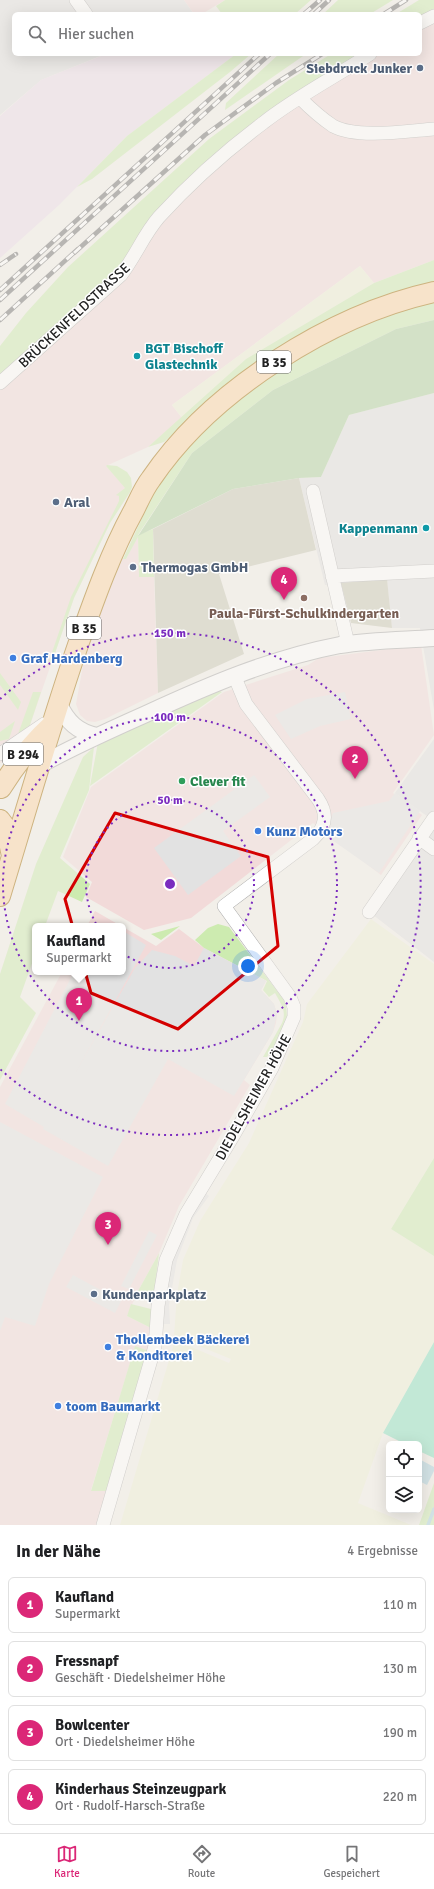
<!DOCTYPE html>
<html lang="de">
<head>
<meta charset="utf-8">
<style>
  :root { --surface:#fff; --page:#f6f6f6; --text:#202124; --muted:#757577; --line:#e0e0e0; --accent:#db2777 }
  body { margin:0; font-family:Signika,sans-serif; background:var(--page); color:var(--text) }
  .controls { position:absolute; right:12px; bottom:12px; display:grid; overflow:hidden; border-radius:6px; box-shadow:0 4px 16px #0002 }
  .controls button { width:36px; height:36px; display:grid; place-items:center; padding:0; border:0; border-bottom:1px solid var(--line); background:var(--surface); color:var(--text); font:20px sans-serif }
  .you { position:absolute; left:248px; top:966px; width:14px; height:14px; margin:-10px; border:3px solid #fff; border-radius:50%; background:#1a73e8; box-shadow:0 0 0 6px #1a73e833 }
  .badge { display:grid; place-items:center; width:26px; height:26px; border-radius:50%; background:var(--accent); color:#fff; font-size:13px; font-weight:700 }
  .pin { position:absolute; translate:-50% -33px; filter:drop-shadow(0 1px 2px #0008) }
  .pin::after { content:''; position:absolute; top:21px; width:14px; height:12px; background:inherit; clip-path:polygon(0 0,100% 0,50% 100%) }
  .popup { position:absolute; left:32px; top:923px; width:94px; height:52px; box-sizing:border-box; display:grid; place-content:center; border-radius:6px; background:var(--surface); filter:drop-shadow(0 1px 3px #0005); font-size:13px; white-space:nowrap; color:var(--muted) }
  .popup b { font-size:15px; color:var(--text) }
  .popup::after { content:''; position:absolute; left:50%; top:100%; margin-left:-8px; border:8px solid transparent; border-top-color:var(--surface) }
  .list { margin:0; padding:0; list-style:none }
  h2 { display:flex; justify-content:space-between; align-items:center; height:52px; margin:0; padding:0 16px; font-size:17px }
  h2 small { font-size:13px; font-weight:400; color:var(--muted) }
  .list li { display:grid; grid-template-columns:26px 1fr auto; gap:12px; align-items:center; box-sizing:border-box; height:56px; margin:0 8px 8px; padding:0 8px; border:1px solid var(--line); border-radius:6px }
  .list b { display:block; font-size:15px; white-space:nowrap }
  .list p { margin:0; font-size:13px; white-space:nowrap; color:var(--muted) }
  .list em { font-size:13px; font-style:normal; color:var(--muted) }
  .icon { flex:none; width:22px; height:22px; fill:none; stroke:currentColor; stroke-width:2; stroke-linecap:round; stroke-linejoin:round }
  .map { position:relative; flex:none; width:434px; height:1525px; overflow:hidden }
  .search { position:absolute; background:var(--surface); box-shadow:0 4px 16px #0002; left:12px; right:12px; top:12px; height:44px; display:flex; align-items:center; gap:10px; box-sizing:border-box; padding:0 14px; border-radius:6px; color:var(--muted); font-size:15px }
  .sheet { height:308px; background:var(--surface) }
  nav { display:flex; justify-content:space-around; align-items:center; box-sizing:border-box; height:56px; border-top:1px solid var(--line); background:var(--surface); font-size:11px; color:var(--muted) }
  nav a { display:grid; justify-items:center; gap:2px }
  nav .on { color:var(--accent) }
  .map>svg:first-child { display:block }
  .residential { fill:#e0dfdf }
  .commercial { fill:#f2dad9 }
  .industrial { fill:#ebdbe8 }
  .construction { fill:#c7c7b4 }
  .farmland { fill:#eef0d5 }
  .grass { fill:#cdebb0 }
  .forest { fill:#add19e }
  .pitch { fill:#88e0be }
  .parking { fill:#e2e2e2 }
  .water { fill:#aad3df }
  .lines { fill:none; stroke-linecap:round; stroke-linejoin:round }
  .stream { stroke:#aad3df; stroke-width:3.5 }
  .minor-casing { stroke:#a9a9a9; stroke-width:14 }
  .tertiary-casing { stroke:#a9a9a9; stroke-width:18 }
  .primary-casing { stroke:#a06b00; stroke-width:22 }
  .minor { stroke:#fff; stroke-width:13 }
  .tertiary { stroke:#fff; stroke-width:16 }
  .primary { stroke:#fcd6a4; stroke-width:20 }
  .rail-casing { stroke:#707070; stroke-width:4.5 }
  .rail { stroke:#fff; stroke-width:3; stroke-dasharray:9; stroke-linecap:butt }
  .marked { fill:none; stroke:#d40000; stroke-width:3; stroke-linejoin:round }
  .ring { fill:none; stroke:#7b2cbf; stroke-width:2; stroke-dasharray:2 4 }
  .service-dot { fill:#5c6f8a; stroke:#fff; stroke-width:1.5 }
  .culture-dot { fill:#0f9aa8; stroke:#fff; stroke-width:1.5 }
  .education-dot { fill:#8d6e63; stroke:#fff; stroke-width:1.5 }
  .shop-dot { fill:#3f7fe0; stroke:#fff; stroke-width:1.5 }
  .leisure-dot { fill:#2e9e5b; stroke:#fff; stroke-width:1.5 }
  .labels { text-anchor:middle; stroke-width:3; stroke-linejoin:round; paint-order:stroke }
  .shield { fill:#fff; stroke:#646464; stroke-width:1 }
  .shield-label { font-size:13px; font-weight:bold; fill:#222 }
  .service-label { font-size:14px; font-weight:bold; fill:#4e5e75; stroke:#fff; text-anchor:start }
  .street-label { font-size:14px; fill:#222; stroke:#fff }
  .culture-label { font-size:14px; font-weight:bold; fill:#0d838f; stroke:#fff; text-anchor:start }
  .education-label { font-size:14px; font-weight:bold; fill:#785e54; stroke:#fff }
  .shop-label { font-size:14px; font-weight:bold; fill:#366cbe; stroke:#fff; text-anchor:start }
  .leisure-label { font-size:14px; font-weight:bold; fill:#27864d; stroke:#fff; text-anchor:start }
  .centre { fill:#7b2cbf; stroke:#fff; stroke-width:2 }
  .ring-label { font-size:12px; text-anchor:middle; font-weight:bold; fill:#7b2cbf; stroke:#fff; stroke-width:3; stroke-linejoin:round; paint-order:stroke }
</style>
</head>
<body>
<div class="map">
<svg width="434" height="1525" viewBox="0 0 434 1525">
  <rect width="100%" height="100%" fill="#f2efe9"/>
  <path class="residential" d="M0,0H184L194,14H14V54H105L41,80L0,115Z
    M434,393V710L420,628H392L387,580L325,585L299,478L321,477L349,415Z
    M434,739V962L368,911L431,819L395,793Z"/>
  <path class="commercial" d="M184,0H225L202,14H194Z
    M434,14V260L374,283L360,266L172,405L182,418L148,447L106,466L130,492L110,523L74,598L25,739L13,755L0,763V376L154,214L362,54H420V21Z
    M138,536L139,577H154L158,693L105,719L95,722L87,721L80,715L76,704L84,660L101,611L123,557V559H126Z
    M421,645L434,735L393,793L422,815L381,875L313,823L191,918L144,930L86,897L92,882L63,857L91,787L224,692L308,665L319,658Z
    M95,911L121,926H87Z
    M123,927L156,946L179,929L204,948L266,981L261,990L274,1004L277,1014L276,1023L273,1032L244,1080L250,1085L179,1206L159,1253L138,1291L127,1316L151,1328L149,1351L135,1347L91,1490L108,1491L97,1525H0V1087L62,972H123Z"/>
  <path class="industrial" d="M106,54H236L127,136L59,205L0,258V116L41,80Z"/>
  <path class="construction" d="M299,478L316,550L219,574L244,654L158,693L153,529L233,489Z
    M387,579L392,628L351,623L341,583Z"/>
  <path class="farmland" d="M360,266L374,283L246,359L182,418L172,405Z
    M371,919L434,964V1158L391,1229L434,1256V1342L383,1433L358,1503L411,1525H120L175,1340L229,1363L231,1359L174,1336L177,1294L183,1260L200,1221L249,1143L303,1022L307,1004Z"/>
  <path class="grass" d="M225,0H311L295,14H222L216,6Z
    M338,0H393L370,14H323Z
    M419,0H434V14L420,21V14H396Z
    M236,54H251L230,72L92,179L77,187L127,136Z
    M279,54H306L225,110L226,103Z
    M331,54H362L258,119L117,271L0,376V346L26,313L68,267L209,139L289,80Z
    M434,260V284L274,350L253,364L164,442L148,447L246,359L374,283Z
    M434,299V320L396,329L273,390L192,453L138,535L153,529L154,577H139L138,537L126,559H123L157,486L175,461L208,423L248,388L328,339Z
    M107,465L117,466L127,472L131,478L132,487L130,492L110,523L74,598L51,665L48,664L71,597L119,501V496L116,495L125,488L106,466Z
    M0,673L21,702L18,710L0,685Z
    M215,689L222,692L90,786L98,742Z
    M33,692H41L30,725L18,734Z
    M15,721L9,739L0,741V732Z
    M94,747L89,790L60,858L90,884L82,902L58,891L45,926H35V955L20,997L36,1013L0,1080V974L36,864L83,757Z
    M218,924L229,927L284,1000C293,1024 279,1037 267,1057H263L282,1023C287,1011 281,1004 275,993L269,997L263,990L267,981L204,948L195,940L208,928Z
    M180,926L161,940L151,934Z
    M434,1158V1256L391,1229Z
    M159,1253L154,1296L138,1291Z
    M131,1304L151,1309V1328L127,1316Z
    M135,1346L149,1351L108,1491H91Z
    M434,1483V1525H419Z"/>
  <path class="forest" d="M434,320V393L349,415L321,477L299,478L233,489L138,536L192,453L273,390L396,329Z"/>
  <path class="pitch" d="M434,1342V1458L419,1451V1444H405L383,1433Z"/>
  <path class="parking" d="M345,692L351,719L320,726L291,739L275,715L307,699Z
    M254,775L270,797L223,831L241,856L188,895L154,848Z
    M395,793L420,811L379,873L325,835L333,813L389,801Z
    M123,931L146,945L76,1072L135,968L152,950L175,956L194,966L204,948L266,981L261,990L274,1004L277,1014L273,1032L234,1096L168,1059L108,1166L43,1129L44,1127L5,1104L74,972H123Z
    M0,1122L103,1177L49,1284L35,1326L5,1317L0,1331Z
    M204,1192L209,1196L193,1218L177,1260L169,1305L170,1324H163V1306L171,1260Z
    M149,1231L157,1235L129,1289L121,1286Z
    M73,1275L121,1301L115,1313L66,1287Z"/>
  <path class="water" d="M419,1459L434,1467V1471L427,1485L419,1481Z"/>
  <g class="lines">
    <path class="stream" d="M428,1525L434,1509"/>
    <g class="minor-casing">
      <path id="minor" d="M76,0L86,14
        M420,23L434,16
        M300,98C310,108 321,118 333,126C357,139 407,131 434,129
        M0,383L121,275C135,257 144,234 159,217C189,184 227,150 263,123C296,97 335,77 370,54
        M313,491L348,644
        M332,576L434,571
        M0,754L44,724
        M419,838L434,849
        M369,912L434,818
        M103,1525L155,1346L158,1306L166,1260L186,1214L232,1138L272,1068L294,1017V1007L290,997L224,906L313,839C326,827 328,814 318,799L246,704L234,675"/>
    </g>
    <g class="tertiary-casing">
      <path id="tertiary" d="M59,704C67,722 78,732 97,736
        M40,765C74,746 110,730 146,714C209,685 272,658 340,645C371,640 403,640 434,638"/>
    </g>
    <g class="primary-casing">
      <path id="primary" d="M1,788C16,764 31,744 52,725
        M0,820L6,828L12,856
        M0,896C26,811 50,726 79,642C95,597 111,552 134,510C139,500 144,488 151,479C211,390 331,315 434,292"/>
    </g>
    <use href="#minor" class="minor"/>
    <use href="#tertiary" class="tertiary"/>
    <use href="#primary" class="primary"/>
    <g class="rail-casing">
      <path id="rail" d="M304,14L320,0
        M314,14L329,0
        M384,14L406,0
        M74,253L205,135L276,83L322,54
        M0,265L16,254
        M0,290L259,54
        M0,300L270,54
        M0,320L78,249"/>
    </g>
    <use href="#rail" class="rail"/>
  </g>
  <path d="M0 0H434V1525H0ZM115,813L268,857L278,946L178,1029L91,993L65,899Z" fill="#f2efe9" fill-opacity=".55" fill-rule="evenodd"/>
  <path class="marked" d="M115,813L268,857L278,946L178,1029L91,993L65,899Z"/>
  <g class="ring">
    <circle cx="170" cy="884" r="84"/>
    <circle cx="170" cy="884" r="167"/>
    <path d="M0 699A251 251 0 1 1 0 1069"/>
  </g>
  <g class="service-dot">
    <circle cx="420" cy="68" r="4"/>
    <circle cx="56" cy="502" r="4"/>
    <circle cx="133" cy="567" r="4"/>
    <circle cx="94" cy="1294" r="4"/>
  </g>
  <g class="culture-dot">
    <circle cx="137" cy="356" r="4"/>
    <circle cx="426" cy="528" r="4"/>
  </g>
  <circle class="education-dot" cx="304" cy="598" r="4"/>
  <g class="shop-dot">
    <circle cx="13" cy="658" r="4"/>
    <circle cx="258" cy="831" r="4"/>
    <circle cx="108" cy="1347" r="4"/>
    <circle cx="58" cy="1406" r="4"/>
  </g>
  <circle class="leisure-dot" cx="182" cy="781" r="4"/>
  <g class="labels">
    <g class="shield">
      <rect x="257" y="351" width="34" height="22" rx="3"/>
      <rect x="67" y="617" width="34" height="22" rx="3"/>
      <rect x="3" y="743" width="40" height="22" rx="3"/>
    </g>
    <g class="shield-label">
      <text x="274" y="367">B 35</text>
      <text x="84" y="633">B 35</text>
      <text x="23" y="759">B 294</text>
    </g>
    <g class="service-label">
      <text x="412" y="73" text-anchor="end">Siebdruck Junker</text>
      <text x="64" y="507">Aral</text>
      <text x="141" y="572">Thermogas GmbH</text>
      <text x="102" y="1299">Kundenparkplatz</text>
    </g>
    <g class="street-label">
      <text transform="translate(74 315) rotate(-43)" y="5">BRÜCKENFELDSTRASSE</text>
      <text transform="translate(253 1097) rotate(-61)" y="5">DIEDELSHEIMER HÖHE</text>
    </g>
    <g class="culture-label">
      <text x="145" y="353">BGT Bischoff<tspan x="145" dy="16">Glastechnik</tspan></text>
      <text x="418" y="533" text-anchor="end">Kappenmann</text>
    </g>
    <g class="education-label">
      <text x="304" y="618">Paula-Fürst-Schulkindergarten</text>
    </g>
    <g class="shop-label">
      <text x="21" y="663">Graf Hardenberg</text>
      <text x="266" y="836">Kunz Motors</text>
      <text x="116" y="1344">Thollembeek Bäckerei<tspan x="116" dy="16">&amp; Konditorei</tspan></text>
      <text x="66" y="1411">toom Baumarkt</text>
    </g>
    <g class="leisure-label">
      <text x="190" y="786">Clever fit</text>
    </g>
  </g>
  <circle cx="170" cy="884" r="6" class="centre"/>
  <g class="ring-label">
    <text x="170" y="637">150 m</text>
    <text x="170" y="721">100 m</text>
    <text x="170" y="804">50 m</text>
  </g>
</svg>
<div class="controls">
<button><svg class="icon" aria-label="locate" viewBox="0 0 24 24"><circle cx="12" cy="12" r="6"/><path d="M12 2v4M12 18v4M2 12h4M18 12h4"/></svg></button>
<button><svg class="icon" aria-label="layers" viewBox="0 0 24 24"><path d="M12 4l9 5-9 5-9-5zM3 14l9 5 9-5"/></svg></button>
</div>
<div class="you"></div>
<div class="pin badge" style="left:79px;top:1021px">1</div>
<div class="popup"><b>Kaufland</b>Supermarkt</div>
<div class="pin badge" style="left:355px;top:779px">2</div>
<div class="pin badge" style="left:108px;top:1245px">3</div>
<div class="pin badge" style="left:284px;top:600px">4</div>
<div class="search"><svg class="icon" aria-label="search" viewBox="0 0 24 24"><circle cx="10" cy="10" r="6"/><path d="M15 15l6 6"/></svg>Hier suchen</div>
</div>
<section class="sheet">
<h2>In der Nähe<small>4 Ergebnisse</small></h2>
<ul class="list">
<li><span class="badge">1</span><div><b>Kaufland</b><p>Supermarkt</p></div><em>110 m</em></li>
<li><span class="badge">2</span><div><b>Fressnapf</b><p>Geschäft · Diedelsheimer Höhe</p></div><em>130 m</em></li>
<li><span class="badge">3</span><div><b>Bowlcenter</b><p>Ort · Diedelsheimer Höhe</p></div><em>190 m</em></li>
<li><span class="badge">4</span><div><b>Kinderhaus Steinzeugpark</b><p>Ort · Rudolf-Harsch-Straße</p></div><em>220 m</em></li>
</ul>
</section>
<nav>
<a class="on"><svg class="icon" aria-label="map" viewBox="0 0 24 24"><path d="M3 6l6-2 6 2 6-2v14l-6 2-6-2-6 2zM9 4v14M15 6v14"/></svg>Karte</a>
<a><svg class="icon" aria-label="directions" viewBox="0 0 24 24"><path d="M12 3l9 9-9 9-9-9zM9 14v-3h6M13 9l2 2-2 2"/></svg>Route</a>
<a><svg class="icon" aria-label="saved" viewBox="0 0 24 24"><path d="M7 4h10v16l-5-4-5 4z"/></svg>Gespeichert</a>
</nav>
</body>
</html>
